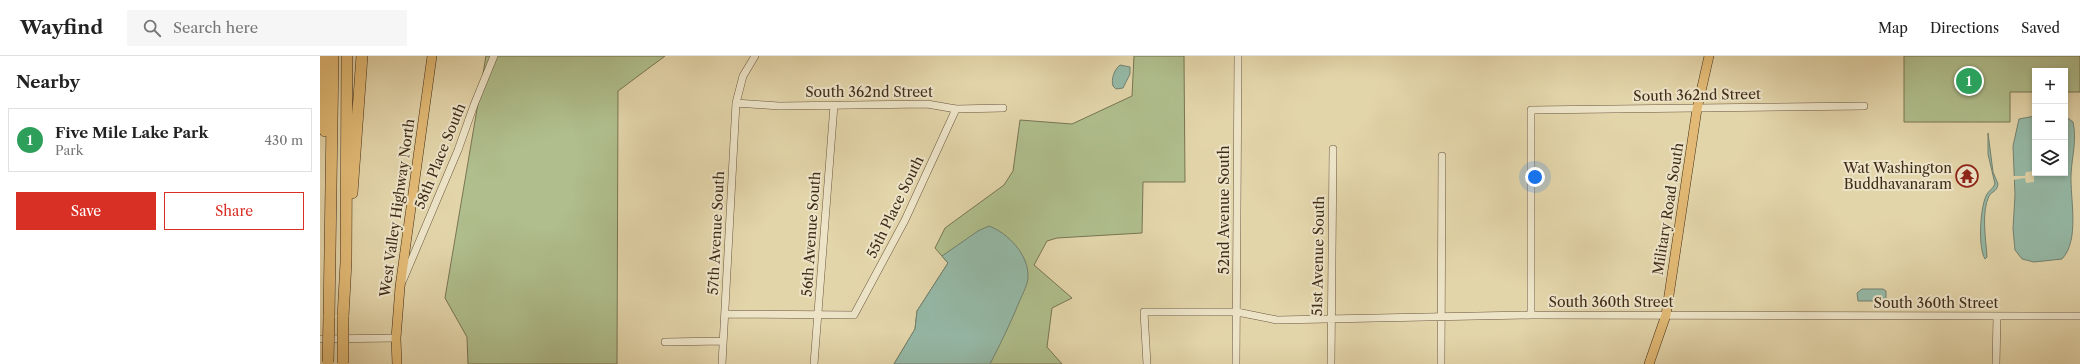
<!DOCTYPE html>
<html lang="en">
<head>
<meta charset="utf-8">
<style>
  :root { --surface:#fff; --page:#f6f6f6; --text:#222; --muted:#767676; --line:#e0e0e0; --accent:#d93025 }
  body { margin:0; font-family:"Libre Caslon Text",serif; background:var(--page); color:var(--text) }
  .controls { position:absolute; right:12px; top:12px; display:grid; overflow:hidden; border-radius:0px; box-shadow:0 2px 6px #0003 }
  .controls button { width:36px; height:36px; display:grid; place-items:center; padding:0; border:0; border-bottom:1px solid var(--line); background:var(--surface); color:var(--text); font:20px sans-serif }
  .you { position:absolute; left:1215px; top:121px; width:14px; height:14px; margin:-10px; border:3px solid #fff; border-radius:50%; background:#1a73e8; box-shadow:0 0 0 6px #1a73e833 }
  .badge { display:grid; place-items:center; width:26px; height:26px; border-radius:50%; background:var(--accent); color:#fff; font-size:13px; font-weight:700 }
  .pin { position:absolute; translate:-50% -50%; border:2px solid #fff; box-shadow:0 1px 4px #0006 }
  .list { margin:0; padding:0; list-style:none }
  h2 { display:flex; justify-content:space-between; align-items:center; height:52px; margin:0; padding:0 16px; font-size:17px }
  h2 small { font-size:13px; font-weight:400; color:var(--muted) }
  .list li { display:grid; grid-template-columns:26px 1fr auto; gap:12px; align-items:center; box-sizing:border-box; height:64px; margin:0 8px 8px; padding:0 8px; border:1px solid var(--line); border-radius:0px }
  .list b { display:block; font-size:15px; white-space:nowrap }
  .list p { margin:0; font-size:13px; white-space:nowrap; color:var(--muted) }
  .list em { font-size:13px; font-style:normal; color:var(--muted) }
  .actions { display:flex; gap:8px; padding:12px 16px }
  .actions a { flex:1; padding:9px 0; border:1px solid var(--accent); border-radius:0px; text-align:center; font-size:14px; color:var(--accent) }
  .actions .main { background:var(--accent); color:#fff }
  .icon { flex:none; width:22px; height:22px; fill:none; stroke:currentColor; stroke-width:2; stroke-linecap:round; stroke-linejoin:round }
  .map { position:relative; flex:none; width:1760px; height:308px; overflow:hidden }
  header { display:flex; align-items:center; gap:24px; box-sizing:border-box; height:56px; padding:0 20px; background:var(--surface); border-bottom:1px solid var(--line) }
  header strong { font-size:19px }
  nav { display:flex; gap:22px; margin-inline-start:auto; font-size:14px }
  .search { width:280px; height:36px; background:var(--page); display:flex; align-items:center; gap:10px; box-sizing:border-box; padding:0 14px; border-radius:0px; color:var(--muted); font-size:15px }
  main { display:flex }
  aside { flex:1; background:var(--surface) }
  .map>svg:first-child { display:block }
  .green { fill:#afbe8c; stroke:#787553 }
  .water { fill:#95b9a7; stroke:#73816f }
  .pier { fill:#e3d5aa }
  .lines { fill:none; stroke-linecap:round; stroke-linejoin:round }
  .minor-casing { stroke:#69563e; stroke-width:8 }
  .major-casing { stroke:#402c1a; stroke-width:10 }
  .highway-casing { stroke:#402c1a; stroke-width:12 }
  .minor { stroke:#ede4c8; stroke-width:7 }
  .major { stroke:#e2ba75; stroke-width:9 }
  .highway { stroke:#e2ba75; stroke-width:11 }
  .highway-bridge-casing { stroke:#402c1a; stroke-width:12; stroke-linecap:butt }
  .highway-bridge { stroke:#e2ba75; stroke-width:11 }
  .labels { text-anchor:middle; stroke-width:4; stroke-linejoin:round; paint-order:stroke }
  .street-label { font-size:14px; fill:#402c1a; stroke:#ede4c8 }
  .poi-label { font-size:14px; fill:#402c1a; stroke:#ede4c8; text-anchor:end }
</style>
</head>
<body>
<header>
<strong>Wayfind</strong>
<div class="search"><svg class="icon" aria-label="search" viewBox="0 0 24 24"><circle cx="10" cy="10" r="6"/><path d="M15 15l6 6"/></svg>Search here</div>
<nav><a>Map</a><a>Directions</a><a>Saved</a></nav>
</header>
<main>
<aside>
<h2>Nearby<small></small></h2>
<ul class="list">
<li><span class="badge" style="background:#2e9e5b">1</span><div><b>Five Mile Lake Park</b><p>Park</p></div><em>430 m</em></li>
</ul>
<div class="actions"><a class="main">Save</a><a>Share</a></div>
</aside>
<div class="map">
<svg width="1760" height="308" viewBox="0 0 1760 308">
  <rect width="100%" height="100%" fill="#e3d5aa"/>
  <filter id="stains"><feTurbulence type="fractalNoise" baseFrequency=".005" numOctaves="4"/><feColorMatrix values="0 0 0 0 .2 0 0 0 0 .09 0 0 0 0 .02 0 0 0 .5 -.17"/></filter>
  <radialGradient id="worn" r=".72"><stop offset=".6" stop-color="#630" stop-opacity="0"/><stop offset="1" stop-color="#630" stop-opacity=".3"/></radialGradient>
  <path class="green" d="M166,0H345L298,35L297,308H148L147,281L125,242Z
    M814,0H864L865,126H823L822,177L737,182L727,185L714,209L752,242L732,252L727,291L742,308H574L595,273L597,255L628,207L615,192L625,172L684,129L693,115L700,64L752,68L812,40Z
    M1584,0H1760V36H1745V15H1715V36H1690V66H1584Z"/>
  <path class="water" d="M800,9L810,11V18L803,32L796,33L793,30C791,23 794,14 800,9Z
    M1715,60V117H1745V60L1753,66C1757,84 1752,100 1751,118C1750,143 1760,184 1742,203L1714,206L1702,203L1695,194L1693,173L1695,139L1693,90L1699,63Z
    M1668,77L1673,116L1678,128C1677,136 1672,135 1669,140C1661,156 1666,184 1667,201L1665,203C1658,192 1660,153 1666,140C1668,135 1673,133 1675,128L1668,98Z
    M669,170C688,177 709,199 708,221C708,228 703,237 700,244C691,266 681,287 670,308H574L595,273L597,255L628,207L622,200L658,175Z
    M1542,233H1563L1566,235V242L1563,245H1538L1537,237Z"/>
  <path class="pier" d="M1714,115V126L1706,127L1705,122L1693,124V120H1705L1706,116Z"/>
  <g class="lines">
    <g class="minor-casing">
      <path id="minor" d="M416,47L459,50L607,48L636,53L683,52
        M83,224L138,94L154,49L174,0
        M405,258L534,259L585,164L636,53
        M1211,259V54L1544,50
        M0,283L76,282
        M345,286L403,285
        M402,308L416,47L423,20L435,0
        M494,308L514,49
        M827,308L824,256H917L957,264L1211,259L1760,260
        M916,308L918,0
        M1011,308L1013,93
        M1121,308L1122,100
        M1676,308L1677,261"/>
    </g>
    <g class="major-casing">
      <path id="major" d="M77,308L76,282L80,231L112,0
        M1329,308L1346,259L1377,53L1389,0"/>
    </g>
    <g class="highway-casing">
      <path id="highway" d="M4,0L5,75
        M32,137L42,0
        M9,261L13,0
        M23,261L26,206L27,0"/>
    </g>
    <use href="#minor" class="minor"/>
    <use href="#major" class="major"/>
    <use href="#highway" class="highway"/>
    <g class="highway-bridge-casing">
      <path id="highway-bridge" d="M8,306L9,261
        M23,307V261"/>
    </g>
    <use href="#highway-bridge" class="highway-bridge"/>
  </g>
  <defs>
    <g id="temple-ring" transform="scale(1.15)"><circle r="9.5" fill="#ede4c8" stroke="#8f2418" stroke-width="1.5"/><path d="M0-6L5-2H3V0L6.5 2.5H4V6H1.5V3h-3V6H-4V2.5H-6.5L-3 0V-2H-5Z" fill="#8f2418"/></g>
  </defs>
  <g fill-rule="evenodd">
    <use href="#temple-ring" x="1647" y="120"/>
  </g>
  <g class="labels">
    <g class="street-label">
      <text x="549" y="41">South 362nd Street</text>
      <text transform="translate(1377 39) rotate(-1)" y="5">South 362nd Street</text>
      <text transform="translate(120 100) rotate(-68)" y="5">58th Place South</text>
      <text transform="translate(575 151) rotate(-64)" y="5">55th Place South</text>
      <text transform="translate(77 152) rotate(-82)" y="5">West Valley Highway North</text>
      <text transform="translate(1348 153) rotate(-81)" y="5">Military Road South</text>
      <text transform="translate(904 154) rotate(-90)" y="5">52nd Avenue South</text>
      <text transform="translate(396 177) rotate(-87)" y="5">57th Avenue South</text>
      <text transform="translate(491 178) rotate(-86)" y="5">56th Avenue South</text>
      <text transform="translate(998 200) rotate(-89)" y="5">51st Avenue South</text>
      <text x="1291" y="251">South 360th Street</text>
      <text x="1616" y="252">South 360th Street</text>
    </g>
    <g class="poi-label">
      <text x="1632" y="117">Wat Washington<tspan x="1632" dy="16">Buddhavanaram</tspan></text>
    </g>
  </g>
  <rect width="100%" height="100%" filter="url(#stains)"/>
  <rect width="100%" height="100%" fill="url(#worn)"/>
</svg>
<div class="controls">
<button>+</button>
<button>−</button>
<button><svg class="icon" aria-label="layers" viewBox="0 0 24 24"><path d="M12 4l9 5-9 5-9-5zM3 14l9 5 9-5"/></svg></button>
</div>
<div class="you"></div>
<div class="pin badge" style="left:1649px;top:25px;background:#2e9e5b">1</div>
</div>
</main>
</body>
</html>
